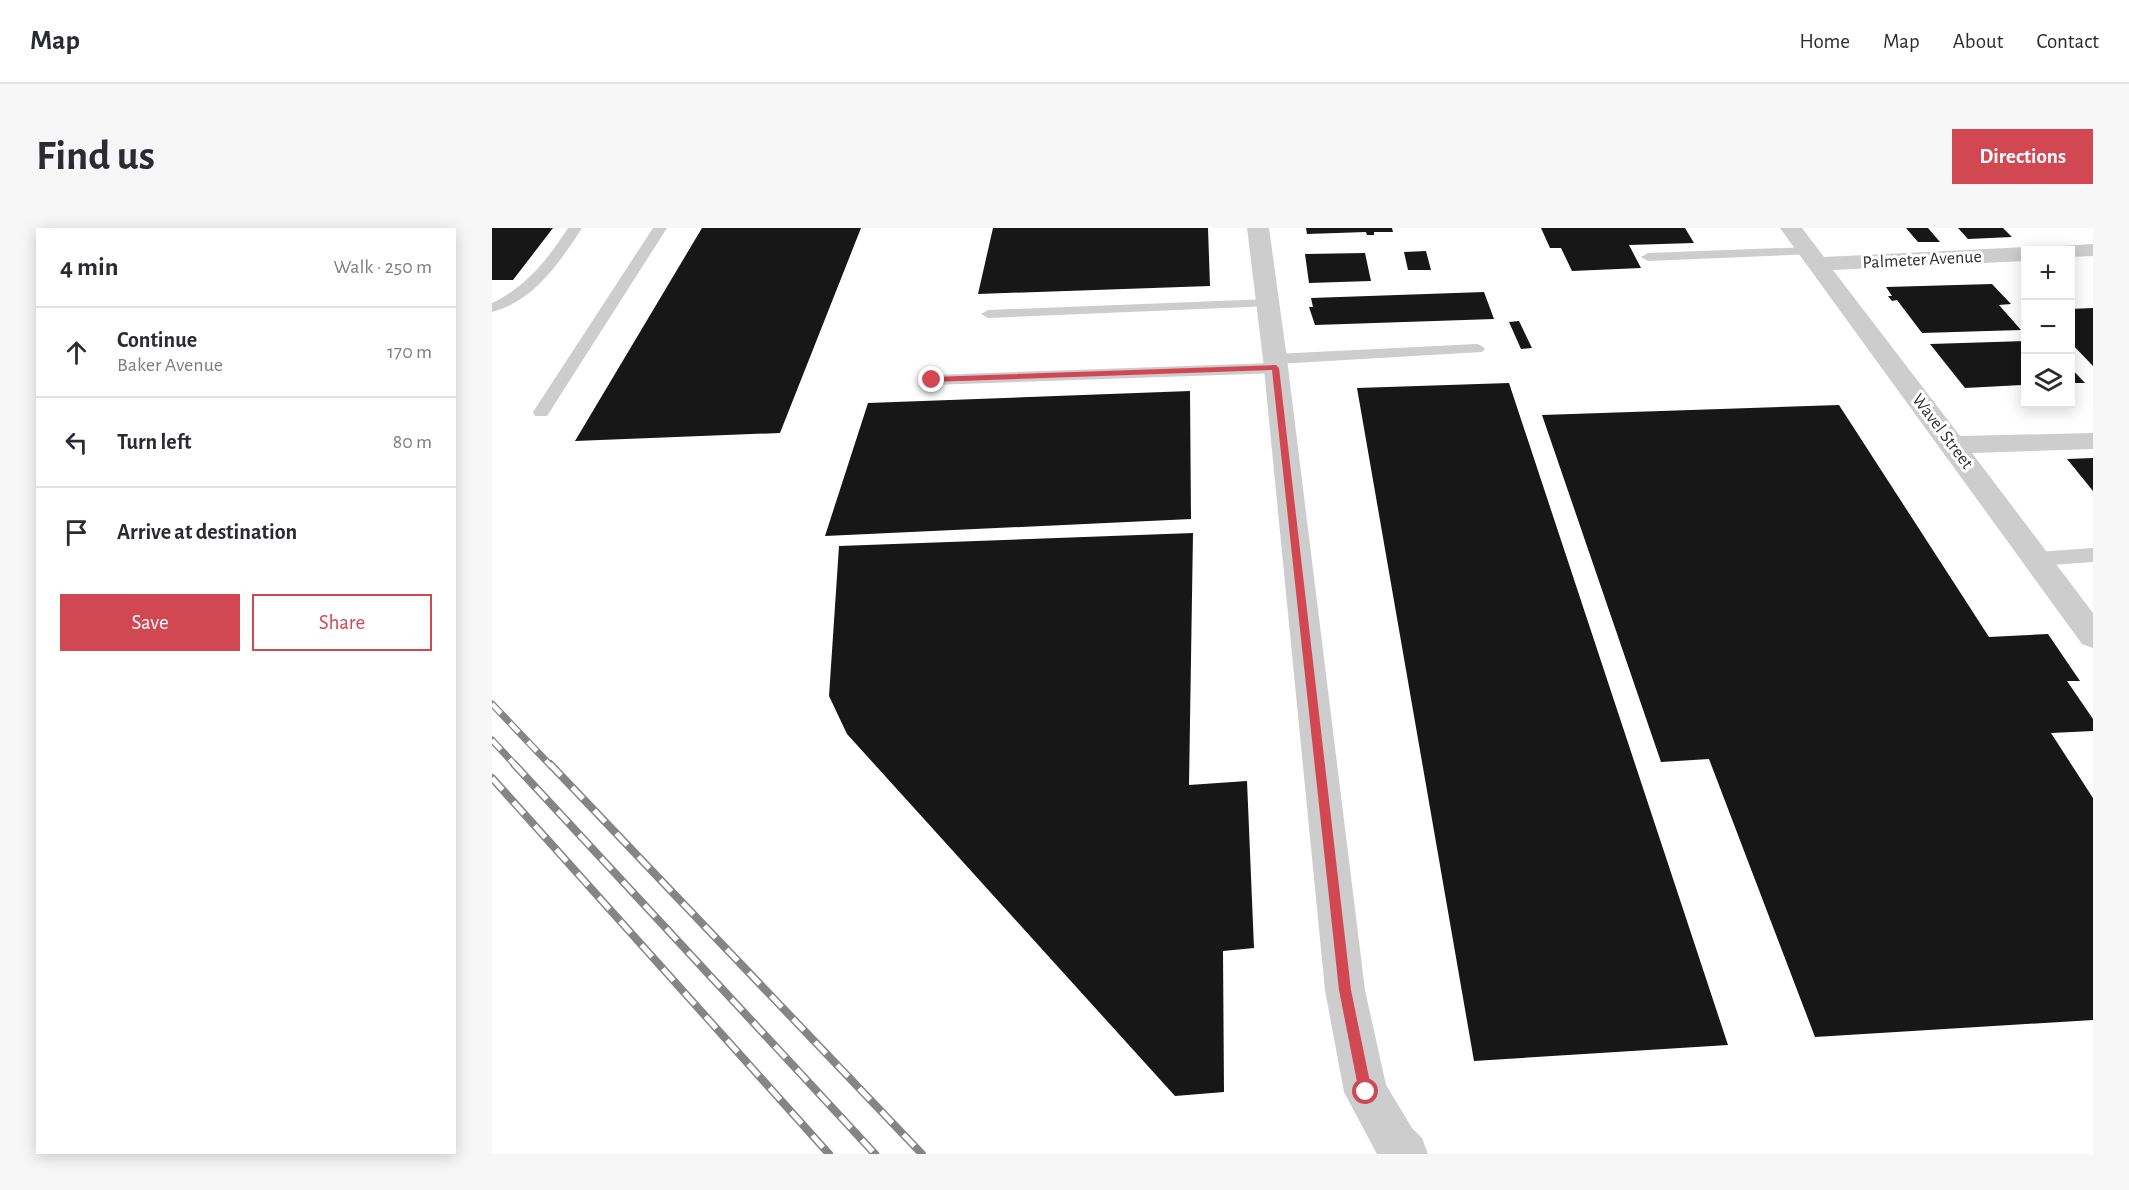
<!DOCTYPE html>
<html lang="en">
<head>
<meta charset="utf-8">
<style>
  :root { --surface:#fff; --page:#f7f7f7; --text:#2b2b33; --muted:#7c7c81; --line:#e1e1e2; --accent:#d14852 }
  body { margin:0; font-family:"Alegreya Sans",sans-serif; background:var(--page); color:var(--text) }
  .controls { position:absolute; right:18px; top:18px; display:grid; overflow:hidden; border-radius:0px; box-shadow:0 3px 15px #0003 }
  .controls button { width:54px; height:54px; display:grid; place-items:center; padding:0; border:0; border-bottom:2px solid var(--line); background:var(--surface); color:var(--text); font:30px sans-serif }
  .stop { position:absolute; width:18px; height:18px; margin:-14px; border:4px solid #d14852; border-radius:50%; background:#fff }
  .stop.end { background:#d14852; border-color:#fff; box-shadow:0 2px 6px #0008 }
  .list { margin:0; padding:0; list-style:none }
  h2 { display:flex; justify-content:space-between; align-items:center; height:78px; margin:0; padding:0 24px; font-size:26px }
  h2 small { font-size:20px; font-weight:400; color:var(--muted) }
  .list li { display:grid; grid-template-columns:39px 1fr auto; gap:18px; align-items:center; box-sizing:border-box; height:90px; padding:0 24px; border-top:2px solid var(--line) }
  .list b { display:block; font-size:22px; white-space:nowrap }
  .list p { margin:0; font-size:20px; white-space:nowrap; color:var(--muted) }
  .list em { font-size:20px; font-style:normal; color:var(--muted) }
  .actions { display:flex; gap:12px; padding:18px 24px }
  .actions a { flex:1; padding:14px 0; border:2px solid var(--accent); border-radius:0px; text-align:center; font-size:21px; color:var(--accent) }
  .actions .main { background:var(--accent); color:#fff }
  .icon { flex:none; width:33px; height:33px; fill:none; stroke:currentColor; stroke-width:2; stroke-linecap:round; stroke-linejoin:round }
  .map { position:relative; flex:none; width:1601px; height:926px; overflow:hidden; border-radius:0px }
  header { display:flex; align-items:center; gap:36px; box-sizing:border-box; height:84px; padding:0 30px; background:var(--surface); border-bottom:2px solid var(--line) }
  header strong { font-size:28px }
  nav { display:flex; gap:33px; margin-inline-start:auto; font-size:21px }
  .intro { display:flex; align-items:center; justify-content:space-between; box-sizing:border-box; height:144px; padding:0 36px }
  h1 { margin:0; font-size:42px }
  .button { padding:15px 27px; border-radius:0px; background:var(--accent); color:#fff; font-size:21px; font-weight:700 }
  main { display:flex; gap:36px; padding:0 36px }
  aside { flex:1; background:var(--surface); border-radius:0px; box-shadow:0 3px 15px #0003 }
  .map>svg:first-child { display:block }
  .building { fill:#171717 }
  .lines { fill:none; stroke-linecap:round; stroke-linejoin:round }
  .lane { fill:#cdcdcd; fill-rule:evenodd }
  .street { fill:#cdcdcd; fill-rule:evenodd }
  .rail-far1-casing { stroke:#858585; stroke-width:7 }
  .rail-casing { stroke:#858585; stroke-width:8 }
  .rail-far1 { stroke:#fff; stroke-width:4.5; stroke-dasharray:13; stroke-linecap:butt }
  .rail { stroke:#fff; stroke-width:5; stroke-dasharray:16; stroke-linecap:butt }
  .route { fill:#d14852 }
  .labels { text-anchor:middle; stroke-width:6; stroke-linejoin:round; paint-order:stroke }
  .far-street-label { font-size:18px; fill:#303030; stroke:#fff }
</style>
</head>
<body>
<header>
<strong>Map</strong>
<nav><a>Home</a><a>Map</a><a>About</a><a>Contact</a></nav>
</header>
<div class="intro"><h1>Find us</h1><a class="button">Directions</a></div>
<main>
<aside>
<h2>4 min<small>Walk · 250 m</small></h2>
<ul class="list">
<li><svg class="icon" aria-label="ahead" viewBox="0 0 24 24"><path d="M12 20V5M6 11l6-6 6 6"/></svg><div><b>Continue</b><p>Baker Avenue</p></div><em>170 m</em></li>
<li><svg class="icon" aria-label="left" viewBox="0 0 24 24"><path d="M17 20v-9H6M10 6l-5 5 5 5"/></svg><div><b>Turn left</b></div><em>80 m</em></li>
<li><svg class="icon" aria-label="arrive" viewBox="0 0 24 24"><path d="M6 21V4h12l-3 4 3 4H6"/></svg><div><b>Arrive at destination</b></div></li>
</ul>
<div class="actions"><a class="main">Save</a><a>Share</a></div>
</aside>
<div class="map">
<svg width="1601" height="926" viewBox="0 0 1601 926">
  <rect width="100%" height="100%" fill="#fff"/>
  <path class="building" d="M0,0H61L21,52H0Z
    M210,0H369L288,205L83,213Z
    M501,0H716L718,58L486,66Z
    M814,0H900L901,4H882V7H875L874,4L815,6Z
    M1049,0H1193L1202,15L1137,17L1149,40L1080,43L1069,20H1058Z
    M1414,0H1436L1448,14H1426Z
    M1466,0H1511L1520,9L1476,11Z
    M934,23L939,42H916L912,24Z
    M873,25L879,53L817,55L813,26Z
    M1500,56L1519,76L1507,77L1529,102L1430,105L1405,72L1400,73L1396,68H1400L1394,59Z
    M992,64L1002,91L823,97L817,79H821L819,70Z
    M1601,80V138L1578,114V81Z
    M1027,93L1040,120L1029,121L1017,94Z
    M1534,113V161L1530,157L1473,160L1438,116Z
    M1578,139L1593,155H1578Z
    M1017,155L1236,817L982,833L865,160Z
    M698,163L699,291L333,308L376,175Z
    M1347,177L1497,409L1556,406L1588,453H1575L1601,491V503L1559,505L1601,570V792L1323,809L1217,531L1169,534L1050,187Z
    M1601,230V263L1575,231Z
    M701,305L697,557L755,553L762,720L731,723L732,864L683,868L355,506L337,468L347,318Z"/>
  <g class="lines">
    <path class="lane" d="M76,0H90C68,34 41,74 0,84V75C34,59 56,31 76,0Z
      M161,0H175L55,188H43L41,184Z
      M1316,19L1321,20L1323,23L1321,26L1156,33L1149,29L1156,25Z
      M777,71L784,75L782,78L496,90L489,86L496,82Z
      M985,116L990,118L993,121L990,124L785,136L792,140L784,145L440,157L432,152L440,147L782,135L775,131L783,126Z
      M1601,320V334L1545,338L1538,336L1536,331L1538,326L1545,324Z"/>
    <path class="street" d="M755,0H777L795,131L873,762L894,857L920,900L930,910L936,926H885L852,864L833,762L771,131Z
      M1288,0H1310L1332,29L1534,19L1542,21L1534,22V33L1341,42L1468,208L1601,205V221L1480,225L1601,385V420L1590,416Z
      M1601,16V28L1578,29V22H1568L1570,18Z"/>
    <g class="rail-far1-casing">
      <path id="rail-far1" d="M0,476L59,538
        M0,512L24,538"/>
    </g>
    <g class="rail-casing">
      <path id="rail" d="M22,536L383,926
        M58,536L430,926
        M0,550L337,926"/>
    </g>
    <use href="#rail-far1" class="rail-far1"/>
    <use href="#rail" class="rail"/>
  </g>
  <path class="route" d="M784,137L787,140L859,762L880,864L878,869L874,871L869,869L867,864L847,762L780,142L440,154L436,152L440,149Z"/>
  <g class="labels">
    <g class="far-street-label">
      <text transform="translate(1430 31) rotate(-3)" y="6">Palmeter Avenue</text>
      <text transform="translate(1451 203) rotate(53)" y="6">Wavel Street</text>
    </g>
  </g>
</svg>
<div class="controls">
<button>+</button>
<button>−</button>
<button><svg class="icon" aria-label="layers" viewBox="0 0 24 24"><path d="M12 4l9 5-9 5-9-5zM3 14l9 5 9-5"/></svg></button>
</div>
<div class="stop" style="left:874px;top:864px"></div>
<div class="stop end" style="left:440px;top:152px"></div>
</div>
</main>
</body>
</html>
